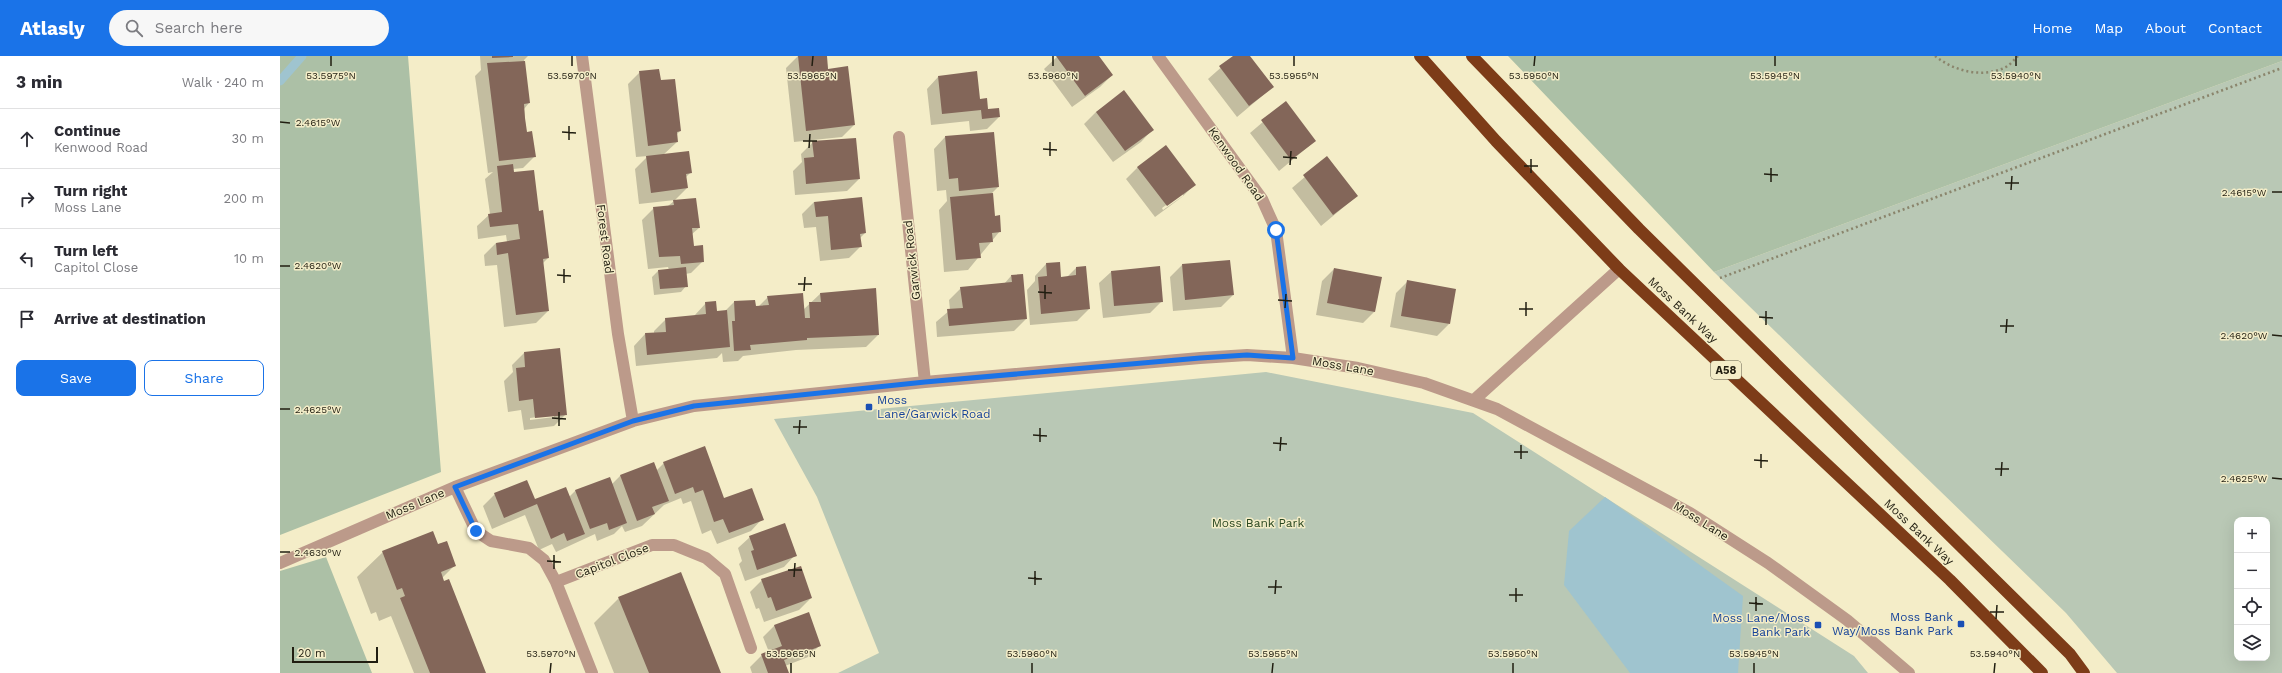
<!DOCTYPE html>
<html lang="en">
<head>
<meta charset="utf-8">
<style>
  :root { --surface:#fff; --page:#f7f7f7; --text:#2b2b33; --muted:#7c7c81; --line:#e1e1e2; --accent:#1a73e8 }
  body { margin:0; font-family:"Work Sans",sans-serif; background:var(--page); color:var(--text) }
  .controls { position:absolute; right:12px; bottom:12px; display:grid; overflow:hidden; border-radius:8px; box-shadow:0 4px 16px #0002 }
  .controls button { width:36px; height:36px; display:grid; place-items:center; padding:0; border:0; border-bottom:1px solid var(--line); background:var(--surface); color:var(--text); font:20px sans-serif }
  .scale { position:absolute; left:12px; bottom:10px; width:86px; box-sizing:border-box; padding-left:4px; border:2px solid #211e11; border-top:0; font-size:11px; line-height:14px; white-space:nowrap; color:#211e11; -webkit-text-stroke:3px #f4edc8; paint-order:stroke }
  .stop { position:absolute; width:12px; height:12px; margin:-9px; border:3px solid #1a73e8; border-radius:50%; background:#fff }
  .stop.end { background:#1a73e8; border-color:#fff; box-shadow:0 1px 4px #0008 }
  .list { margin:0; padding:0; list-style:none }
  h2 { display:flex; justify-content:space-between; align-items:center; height:52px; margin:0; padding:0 16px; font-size:17px }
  h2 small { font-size:13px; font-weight:400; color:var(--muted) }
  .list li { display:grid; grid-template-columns:26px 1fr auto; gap:12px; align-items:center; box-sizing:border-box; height:60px; padding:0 16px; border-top:1px solid var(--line) }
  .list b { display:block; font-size:15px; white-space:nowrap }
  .list p { margin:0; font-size:13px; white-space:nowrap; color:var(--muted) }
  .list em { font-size:13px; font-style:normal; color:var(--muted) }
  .actions { display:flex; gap:8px; padding:12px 16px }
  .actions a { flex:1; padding:9px 0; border:1px solid var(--accent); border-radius:8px; text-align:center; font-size:14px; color:var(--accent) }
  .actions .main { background:var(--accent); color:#fff }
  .icon { flex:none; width:22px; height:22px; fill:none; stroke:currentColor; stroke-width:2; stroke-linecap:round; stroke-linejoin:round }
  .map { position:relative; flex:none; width:2002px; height:617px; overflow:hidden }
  header { display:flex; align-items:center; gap:24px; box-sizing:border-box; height:56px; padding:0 20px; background:var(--accent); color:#fff }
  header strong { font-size:19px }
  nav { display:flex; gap:22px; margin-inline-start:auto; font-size:14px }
  .search { width:280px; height:36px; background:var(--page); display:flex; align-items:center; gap:10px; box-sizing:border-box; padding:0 14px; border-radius:22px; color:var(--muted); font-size:15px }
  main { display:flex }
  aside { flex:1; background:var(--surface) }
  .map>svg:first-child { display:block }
  .green { fill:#b9c8b5; fill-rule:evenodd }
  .forest { fill:#acc0a6 }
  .water { fill:#9fc4cf }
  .shadow { fill:#0003; fill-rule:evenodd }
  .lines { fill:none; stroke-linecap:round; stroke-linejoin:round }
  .stream { stroke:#9fc4cf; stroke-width:9 }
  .building { fill:#836659 }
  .path { stroke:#8a856c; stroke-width:2.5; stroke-dasharray:2 3; stroke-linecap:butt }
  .street { stroke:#bc9a8a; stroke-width:12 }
  .highway { stroke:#7d3c18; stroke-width:12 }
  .route { stroke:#1a73e8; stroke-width:5 }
  .ticks { fill:none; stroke:#211e11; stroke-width:1.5 }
  .transit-dot { fill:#1a4fb4; stroke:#f4edc8; stroke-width:1.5 }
  .labels { text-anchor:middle; stroke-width:3; stroke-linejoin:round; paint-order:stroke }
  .shield { fill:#f4edc8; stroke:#605c48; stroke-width:1 }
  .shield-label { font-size:11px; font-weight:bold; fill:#211e11 }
  .street-label { font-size:12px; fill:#211e11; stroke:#f4edc8 }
  .transit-label { font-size:12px; fill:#164399; stroke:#f4edc8; text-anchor:end }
  .park-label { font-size:12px; fill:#294720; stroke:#f4edc8 }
  .ticks-label { font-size:10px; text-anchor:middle; fill:#211e11; stroke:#f4edc8; stroke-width:3; stroke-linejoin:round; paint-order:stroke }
</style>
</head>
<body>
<header>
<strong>Atlasly</strong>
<div class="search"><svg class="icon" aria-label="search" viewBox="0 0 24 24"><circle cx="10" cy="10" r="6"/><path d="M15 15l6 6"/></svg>Search here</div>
<nav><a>Home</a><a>Map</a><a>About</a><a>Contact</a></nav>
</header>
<main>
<aside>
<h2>3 min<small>Walk · 240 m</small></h2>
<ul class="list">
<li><svg class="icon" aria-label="ahead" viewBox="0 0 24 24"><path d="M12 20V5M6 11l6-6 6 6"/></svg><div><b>Continue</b><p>Kenwood Road</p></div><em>30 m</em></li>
<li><svg class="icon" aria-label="right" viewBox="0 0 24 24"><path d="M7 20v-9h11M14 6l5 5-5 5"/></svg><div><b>Turn right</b><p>Moss Lane</p></div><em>200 m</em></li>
<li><svg class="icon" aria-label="left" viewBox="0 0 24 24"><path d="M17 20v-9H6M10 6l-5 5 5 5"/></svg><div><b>Turn left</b><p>Capitol Close</p></div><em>10 m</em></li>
<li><svg class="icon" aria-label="arrive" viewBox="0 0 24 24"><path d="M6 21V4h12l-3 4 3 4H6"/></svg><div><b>Arrive at destination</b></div></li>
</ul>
<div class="actions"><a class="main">Save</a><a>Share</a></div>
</aside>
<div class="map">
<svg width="2002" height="617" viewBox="0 0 2002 617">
  <rect width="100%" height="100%" fill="#f4edc8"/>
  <path class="green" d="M2002,5V617H1837L1786,557L1434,216ZM1957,464H1987V602H1957Z
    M986,316L1193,357L1574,600L1588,617H558L599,597L537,441L494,363Z"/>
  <path class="forest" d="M0,0H128L161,416L0,479Z
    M1228,0H2002V5L1434,216Z
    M46,501L92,617H0V515Z"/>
  <path class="water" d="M1325,441L1463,540L1458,617H1350L1284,529L1289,475Z"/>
  <path class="shadow" d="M200,0H248L244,4L249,47L244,53L246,77L255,100L243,112L233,113V118L258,156L268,202L262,208L268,255L256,267L224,271L217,209L205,210L204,199L216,187L227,186L226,179L198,183L197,170L210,158L205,123L213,116L208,117L195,20L201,14Z
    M518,0H546L548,14L574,69L562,81L514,86L506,12Z
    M778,0H818L832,19L820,31L792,51L764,13Z
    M954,0H969L993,31L957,61L928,23Z
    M360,16L380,26L400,75L396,79L397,86L383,99L411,116L405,122L407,132L395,144L359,148L355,113L368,100L356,101L348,28Z
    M658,21L699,44L707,54L719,61L707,73L690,75L689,65L651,69L647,33Z
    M844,36L872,74L861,86L833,106L804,68L816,56Z
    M1005,47L1035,85L999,115L970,77Z
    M665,81L718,131L712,137L714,161L720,175L688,214L664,216L659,154L667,145L666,134L657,135L654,93Z
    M533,86L579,123L567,135L515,139L513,115L522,106L521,98Z
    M1047,102L1077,140L1041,170L1012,132Z
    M858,111L914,129L902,141L875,161L846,123ZM903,137V140L883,154L882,152Z
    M394,145L419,172L412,178L413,191L423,205L411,217L405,218L406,230L401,236L374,239L372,221L378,215L389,214L388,211L368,213L362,164L374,152L388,150Z
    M534,146L585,177L580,182L581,190L569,202L540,205L536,171L524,172L522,158Z
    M766,208L780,222L787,221L796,212L809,253L797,265L750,269L747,234L755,225V220Z
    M902,209L953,239L941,251L893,255L890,221Z
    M1054,213L1095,255L1083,267L1036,259L1042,225Z
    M831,216L882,245L870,257L823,262L819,227Z
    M731,220L746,263L734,275L657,281L656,266L670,254L669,244L681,232L724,228Z
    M1128,225L1169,268L1157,280L1110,271L1116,237Z
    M541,237L598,279L586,291L516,294L463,300L458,305L443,306L442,297L437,302L356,310L354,290L365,278H374V275L386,263L414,260L426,247L436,256L445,255L454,246L478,251L488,241L523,254Z
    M279,293L286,358L274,370L244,374L241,354L228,356L224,325L233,316L232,309L244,297ZM274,359V361L250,364V362Z
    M384,407L443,444L482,463L471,475L437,488L431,474L422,478L411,445L403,448L401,442L384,449L362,470L345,476L342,470L334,478L317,485L315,478L276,496L272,488L259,494L245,459L212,473L203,450L215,438L255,444L289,441L296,434L331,429L340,420L376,415Z
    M470,481L515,499L504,511L465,525L459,508L462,505L458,492Z
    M157,490L175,509L162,522L204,617H134L111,560L99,565L96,556L91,558L77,521L103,496Z
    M482,524L531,542L519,554L484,566L479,552L476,553L470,536Z
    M339,542L440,617H334L314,567Z
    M495,569L540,589L528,601L505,610L507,617H472L470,611L482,599L489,596L483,581Z"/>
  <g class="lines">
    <path class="stream" d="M0,25L22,0"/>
  </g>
  <path class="building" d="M212,0H233V1L212,2Z
    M518,0H547L548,13L568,10L575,69L526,75Z
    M776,0H819L833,19L805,40Z
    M953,0H970L994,31L969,50L939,10Z
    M245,5L250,47L244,48L245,62L247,76L252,75L256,101L219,105L207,7Z
    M379,13L381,24L395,23L401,75L397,76L398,86L368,90L359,15Z
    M697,15L700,43L707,42L708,53L719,52L720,61L702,63L701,54L662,58L658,20Z
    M844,34L874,74L845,95L816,56Z
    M1006,45L1036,85L1011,104L981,64Z
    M714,76L719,131L679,135L678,122L669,123L665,80Z
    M576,82L580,123L526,128L524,102L534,101L532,85Z
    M886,89L916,129L887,150L857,111Z
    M409,95L412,117L406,118L408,132L371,137L366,100Z
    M1047,100L1078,140L1053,159L1023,119Z
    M233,108L234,116L254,114L259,155L263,154L269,202L263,203L269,255L236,259L228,197L217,199L216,187L240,183L238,168L210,171L208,158L222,156L217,110Z
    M713,137L715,160L720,159L721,176L712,177L713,186L699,187L701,202L676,204L670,141Z
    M582,141L586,177L580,178L582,191L551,194L548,160L536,161L534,146Z
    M416,142L420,172H412L414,190L423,189L424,206L401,208L400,200L379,201L373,151L394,149L393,144Z
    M950,204L954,239L905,244L902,208Z
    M780,206L781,221L796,219V211L806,210L810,253L761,258L758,221L767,220L766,207Z
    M880,210L883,246L834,250L831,215Z
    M406,211L408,231L380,233L378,214Z
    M1054,212L1102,221L1095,256L1047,247Z
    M743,218L747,263L669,270L667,253L683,252L680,231L732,226L731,219Z
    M1127,224L1176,233L1170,268L1121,260Z
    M596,232L599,279L527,282V284L470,289L471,294L454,295L452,265H455L454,245L475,244L476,250L489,249L487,240L523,237L525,262H530L529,246H541L540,237Z
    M436,245L437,255L447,254L450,291L367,299L365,277L386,276L385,262L426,258L425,246Z
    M280,292L287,359L255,362L253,343L239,345L236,312L245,311L244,296Z
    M425,390L444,442L472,432L484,464L449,477L443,463L434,466L423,434L415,437L413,431L395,438L383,406Z
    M374,406L389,445L372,451L375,458L357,465L340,419Z
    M330,421L347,467L329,474L327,467L310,473L295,434Z
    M247,424L255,443L286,431L305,478L287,485L284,477L271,483L257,448L224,462L214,437Z
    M505,467L517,500L477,514L471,495L474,494L469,480Z
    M153,475L158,488L167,485L176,510L161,516L164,525L169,523L206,617H150L120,542L125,540L122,532L117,534L102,495Z
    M521,510L532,542L496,555L491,541L488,542L481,523Z
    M401,516L441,617H369L338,541Z
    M529,556L541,590L504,604L509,617H488L481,598L502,590L494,569Z"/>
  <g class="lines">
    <path class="path" d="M1655,0C1674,15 1701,22 1724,12C1729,10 1734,4 1738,0
      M1440,222L2002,12"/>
    <path class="street" d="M302,0L338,278L353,365
      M878,0L982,143L996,174L1013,302
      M619,81L645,326
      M1194,344L1339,213
      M175,431L196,475L211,485L249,492L264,504L276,526L312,617
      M0,507L175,431L353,365L414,350L645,326L920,302L967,299L1013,302L1078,312L1144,327L1217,353L1410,457L1488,507L1567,564L1629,617
      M276,526L372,489H394L426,502L445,518L471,592"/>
    <path class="highway" d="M1140,0L1216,85L1339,213L1670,524L1762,617
      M1192,0L1359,173L1790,598L1804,617"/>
  </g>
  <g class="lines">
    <path class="route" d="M196,475L175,431L353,365L414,350L645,326L920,302L967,299L1013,302L996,174"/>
  </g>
  <path class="ticks" d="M51,10V0M292,10V0M532,10L533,0M773,10V0M1014,10V0M1254,10L1255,0M1495,10V0M1736,10V0M0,66L10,67M282,76L296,77M289,84V70M523,85H537M529,92L530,78M763,93L777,94M770,100V86M1003,101L1017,102M1010,109L1011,95M1244,110H1258M1251,117V103M1484,118L1498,119M1491,126V112M1725,127H1739M1731,134L1732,120M1992,136H2002M0,210H10M277,219L291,220M284,227V213M518,228H532M524,235L525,221M758,236L772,237M765,243V229M998,244L1012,245M1005,252L1006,238M1239,253H1253M1246,260V246M1479,261L1493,262M1486,269V255M1720,270H1734M1726,277L1727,263M1992,279L2002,280M0,353H10M272,362L286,363M279,370V356M513,371H527M519,378L520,364M753,379L767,380M760,386V372M993,387L1007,388M1000,395L1001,381M1234,396H1248M1241,403V389M1474,404L1488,405M1481,412V398M1715,413H1729M1721,420L1722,406M1992,422L2002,423M0,496H10M267,505L281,506M274,513V499M508,514H522M514,521L515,507M748,522L762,523M755,529V515M988,531H1002M995,538L996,524M1229,539H1243M1236,546V532M1469,547L1483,548M1476,555V541M1710,556H1724M1716,563L1717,549M270,617L271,607M511,617V607M752,617V607M992,617L993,607M1233,617V607M1474,617V607M1714,617L1715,607"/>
  <g class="transit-dot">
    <rect x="585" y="347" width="8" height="8" rx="2"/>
    <rect x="1677" y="564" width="8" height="8" rx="2"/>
    <rect x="1534" y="565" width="8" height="8" rx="2"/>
  </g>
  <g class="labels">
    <rect class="shield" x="1431" y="305" width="30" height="18" rx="3"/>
    <g class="shield-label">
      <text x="1446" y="318">A58</text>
    </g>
    <g class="street-label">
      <text transform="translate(956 108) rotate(55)" y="4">Kenwood Road</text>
      <text transform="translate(325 183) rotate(83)" y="4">Forest Road</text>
      <text transform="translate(632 204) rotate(-96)" y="4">Garwick Road</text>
      <text transform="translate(1403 254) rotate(43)" y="4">Moss Bank Way</text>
      <text transform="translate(1063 310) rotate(10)" y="4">Moss Lane</text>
      <text transform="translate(135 448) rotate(-23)" y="4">Moss Lane</text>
      <text transform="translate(1421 465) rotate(32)" y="4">Moss Lane</text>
      <text transform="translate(1639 476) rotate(43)" y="4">Moss Bank Way</text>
      <text transform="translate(332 505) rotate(-21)" y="4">Capitol Close</text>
    </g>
    <g class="transit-label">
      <text x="597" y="348" text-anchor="start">Moss<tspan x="597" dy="14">Lane/Garwick Road</tspan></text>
      <text x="1673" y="565">Moss Bank<tspan x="1673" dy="14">Way/Moss Bank Park</tspan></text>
      <text x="1530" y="566">Moss Lane/Moss<tspan x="1530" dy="14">Bank Park</tspan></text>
    </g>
    <g class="park-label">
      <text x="978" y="471">Moss Bank Park</text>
    </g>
  </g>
  <g class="ticks-label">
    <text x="51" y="23">53.5975°N</text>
    <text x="292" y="23">53.5970°N</text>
    <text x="532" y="23">53.5965°N</text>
    <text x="773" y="23">53.5960°N</text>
    <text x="1014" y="23">53.5955°N</text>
    <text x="1254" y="23">53.5950°N</text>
    <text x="1495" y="23">53.5945°N</text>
    <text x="1736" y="23">53.5940°N</text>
    <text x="38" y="70">2.4615°W</text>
    <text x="1964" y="140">2.4615°W</text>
    <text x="38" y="213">2.4620°W</text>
    <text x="1964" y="283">2.4620°W</text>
    <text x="38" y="357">2.4625°W</text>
    <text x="1964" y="426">2.4625°W</text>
    <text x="38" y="500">2.4630°W</text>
    <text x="271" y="601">53.5970°N</text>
    <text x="511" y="601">53.5965°N</text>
    <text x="752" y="601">53.5960°N</text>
    <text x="993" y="601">53.5955°N</text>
    <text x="1233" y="601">53.5950°N</text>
    <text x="1474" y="601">53.5945°N</text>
    <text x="1715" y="601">53.5940°N</text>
  </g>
</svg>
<div class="controls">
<button>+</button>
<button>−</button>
<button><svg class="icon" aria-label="locate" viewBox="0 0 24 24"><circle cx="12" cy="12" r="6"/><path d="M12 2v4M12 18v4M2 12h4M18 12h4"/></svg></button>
<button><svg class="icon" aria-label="layers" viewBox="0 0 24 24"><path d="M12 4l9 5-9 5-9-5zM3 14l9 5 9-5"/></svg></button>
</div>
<div class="scale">20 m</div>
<div class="stop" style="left:996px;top:174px"></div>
<div class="stop end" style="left:196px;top:475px"></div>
</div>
</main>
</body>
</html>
